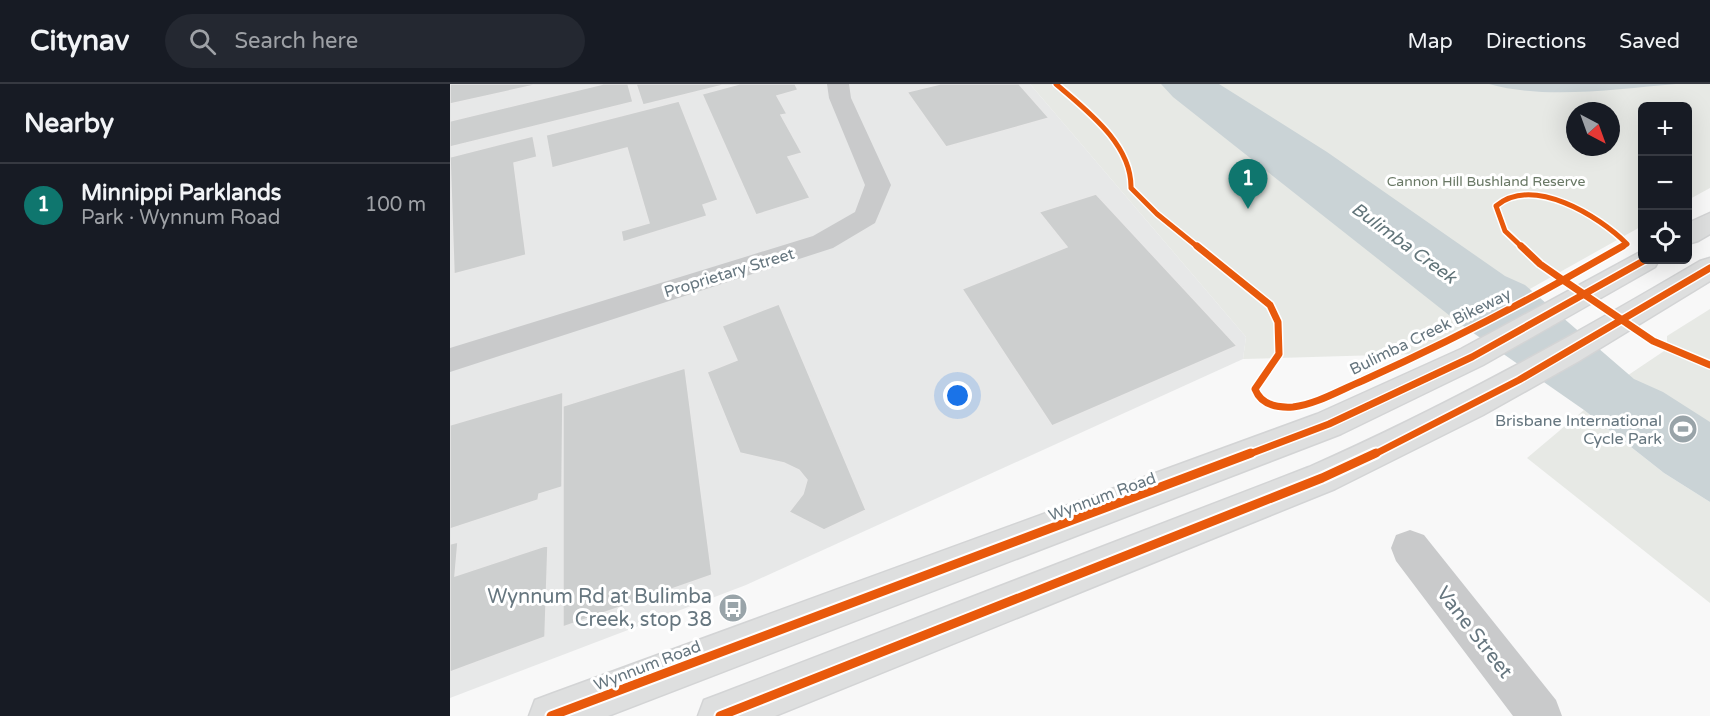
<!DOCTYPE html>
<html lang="en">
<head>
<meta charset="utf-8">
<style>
  :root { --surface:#171b24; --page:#242831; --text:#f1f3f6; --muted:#9ea1a6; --line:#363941; --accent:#0f766e }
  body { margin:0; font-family:"Varela Round",sans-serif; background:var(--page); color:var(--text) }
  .controls { position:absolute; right:18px; top:18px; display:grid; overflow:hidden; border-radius:9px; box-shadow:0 6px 24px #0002 }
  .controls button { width:54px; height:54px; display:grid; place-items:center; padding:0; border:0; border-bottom:2px solid var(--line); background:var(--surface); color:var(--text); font:30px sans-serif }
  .compass { position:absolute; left:1116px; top:18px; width:54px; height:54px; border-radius:50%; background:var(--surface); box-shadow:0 6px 24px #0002; rotate:139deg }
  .you { position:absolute; left:508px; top:312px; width:21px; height:21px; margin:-15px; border:4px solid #fff; border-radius:50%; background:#1a73e8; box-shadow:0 0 0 9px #1a73e833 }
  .badge { display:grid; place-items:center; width:39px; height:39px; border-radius:50%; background:var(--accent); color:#fff; font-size:20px; font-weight:700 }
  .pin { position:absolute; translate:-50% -50px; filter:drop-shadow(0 2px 3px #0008) }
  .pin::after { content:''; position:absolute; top:32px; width:21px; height:18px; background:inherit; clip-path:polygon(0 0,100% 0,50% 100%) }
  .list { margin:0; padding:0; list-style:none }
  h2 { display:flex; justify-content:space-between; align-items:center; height:78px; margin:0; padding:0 24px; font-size:26px }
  h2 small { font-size:20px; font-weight:400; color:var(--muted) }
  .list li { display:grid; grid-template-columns:39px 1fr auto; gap:18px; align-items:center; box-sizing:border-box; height:84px; padding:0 24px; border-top:2px solid var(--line) }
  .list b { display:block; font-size:22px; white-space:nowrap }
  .list p { margin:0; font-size:20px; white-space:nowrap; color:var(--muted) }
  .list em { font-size:20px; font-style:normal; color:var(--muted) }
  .icon { flex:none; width:33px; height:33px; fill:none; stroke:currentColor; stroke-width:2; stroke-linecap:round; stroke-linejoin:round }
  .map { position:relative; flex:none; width:1260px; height:632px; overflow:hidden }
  header { display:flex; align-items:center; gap:36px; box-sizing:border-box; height:84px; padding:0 30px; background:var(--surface); border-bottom:2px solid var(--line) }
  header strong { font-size:28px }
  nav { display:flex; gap:33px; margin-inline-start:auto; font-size:21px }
  .search { width:420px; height:54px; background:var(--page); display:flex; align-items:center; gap:15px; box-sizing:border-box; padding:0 21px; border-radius:33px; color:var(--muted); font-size:22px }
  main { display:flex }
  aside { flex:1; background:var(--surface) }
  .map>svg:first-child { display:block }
  .built { fill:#e7e8e8 }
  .green { fill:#e7e9e5; fill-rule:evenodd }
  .water { fill:#cad3d6 }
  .building { fill:#cdcfcf; stroke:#e8e8e8; stroke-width:1.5 }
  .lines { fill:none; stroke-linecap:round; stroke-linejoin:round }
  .major-casing { stroke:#d3d4d5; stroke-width:3 }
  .minor { fill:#c9cacb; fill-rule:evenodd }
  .major { fill:#dedfdf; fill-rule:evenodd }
  .cycleway-far2-casing { stroke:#fff; stroke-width:8 }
  .cycleway-far1-casing { stroke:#fff; stroke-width:10 }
  .cycleway-casing { stroke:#fff; stroke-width:13 }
  .cycleway-far2 { stroke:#e8590c; stroke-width:5 }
  .cycleway-far1 { stroke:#e8590c; stroke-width:7 }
  .cycleway { stroke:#e8590c; stroke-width:9 }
  .labels { text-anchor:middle; stroke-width:6; stroke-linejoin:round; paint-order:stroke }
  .far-park-label { font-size:14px; fill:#697865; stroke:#fff }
  .street-label { font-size:16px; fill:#66767f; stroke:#fff }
  .poi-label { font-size:16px; fill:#66767f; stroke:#fff; text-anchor:end }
  .water-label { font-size:18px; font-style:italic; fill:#617479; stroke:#fff }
  .near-poi-label { font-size:20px; fill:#66767f; stroke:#fff; text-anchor:end }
  .near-street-label { font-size:20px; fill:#66767f; stroke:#fff }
</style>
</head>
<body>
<header>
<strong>Citynav</strong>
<div class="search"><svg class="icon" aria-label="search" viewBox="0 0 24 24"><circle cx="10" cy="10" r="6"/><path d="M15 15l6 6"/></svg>Search here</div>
<nav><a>Map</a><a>Directions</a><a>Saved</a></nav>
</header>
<main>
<aside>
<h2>Nearby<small></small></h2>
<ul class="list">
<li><span class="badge">1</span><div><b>Minnippi Parklands</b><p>Park · Wynnum Road</p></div><em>100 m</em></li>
</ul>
</aside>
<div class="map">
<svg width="1260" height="632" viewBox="0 0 1260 632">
  <rect width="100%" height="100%" fill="#f8f8f8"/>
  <path class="built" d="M0,0H580L796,253L793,275L296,501L0,614Z"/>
  <path class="green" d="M580,0H1260V104L1238,116V22H1192V142L964,270L793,275L796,253ZM1125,27H1161V63H1125Z
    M1260,225V382L1153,308L1217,265V252Z
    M1134,326L1214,389L1260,418V519L1077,374Z"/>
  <path class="water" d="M711,0H769L877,68L1055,192L1075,201L1184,295L1213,308L1260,338V418L1214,389L1134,326L1009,239L723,13Z
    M1039,0H1226C1167,5 1096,16 1039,0Z"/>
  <path class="building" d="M0,0H90L0,20Z
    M153,0H178L183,18L0,63V37Z
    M186,0H278L193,21Z
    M289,0H345L348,6L327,12L337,30L331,31L352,69L338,73L360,114L306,131L252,10Z
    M490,0H569L599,34L496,63L457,8Z
    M229,17L268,116L253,121L257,132L173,158L171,147L199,139L177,64L102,84L96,51Z
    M83,52L87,73L64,79L76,171L4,190L0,73Z
    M646,110L787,262L602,342L512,205L617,163L589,128Z
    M329,220L416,426L374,446L339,428L353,410L357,396L349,386L334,379L290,369L257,288L287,276L272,242Z
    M235,284L262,491L113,543V322Z
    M113,308L112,403L89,410L88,416L0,445V341Z
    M8,458L5,492L98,461L95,553L0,588V460Z"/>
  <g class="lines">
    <g class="major-casing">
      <path id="major" d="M1260,129V150L1248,157L1238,160V139Z
        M1192,167V176H1209L1205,183L1033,281L891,350L158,632H79L85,616L101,610L867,330L1011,265Z
        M1260,174V197L1129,277L1033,331L885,405L325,632H248L254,616L270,610L859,383C995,323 1123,252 1250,177Z"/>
    </g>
    <path class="minor" d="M377,0H399L401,14L441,101L425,139L383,164L0,288V264L363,152L405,128L415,101L379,14Z
      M960,446L974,451L1106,616L1112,632H1063L946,477L941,464L946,451Z"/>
    <use href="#major" class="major"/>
    <g class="cycleway-far2-casing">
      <path id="cycleway-far2" d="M606,0C636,26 682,60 681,104L707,130L749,164
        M1073,164L1055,147L1046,122C1083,91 1149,132 1177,160L1170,164"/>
    </g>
    <g class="cycleway-far1-casing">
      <path id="cycleway-far1" d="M747,162L820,221L828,238L829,270L805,305C811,321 827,324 843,323C867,320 890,306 912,297C981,266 1047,233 1113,196
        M1071,162L1090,180L1113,196
        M1113,196L1203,257L1260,281
        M1113,196L1173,162
        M797,371L879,340L1022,273L1195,176
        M923,371L1069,296L1260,184"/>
    </g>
    <g class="cycleway-casing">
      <path id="cycleway" d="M101,632L801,369
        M270,632L872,394L926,369"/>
    </g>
    <use href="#cycleway-far2" class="cycleway-far2"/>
    <use href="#cycleway-far1" class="cycleway-far1"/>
    <use href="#cycleway" class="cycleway"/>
  </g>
  <defs>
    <g id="stadium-disc" transform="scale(1.5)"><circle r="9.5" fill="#99a4a9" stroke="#fff"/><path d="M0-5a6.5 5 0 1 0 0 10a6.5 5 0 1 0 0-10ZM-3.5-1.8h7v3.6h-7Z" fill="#fff"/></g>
    <g id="bus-disc" transform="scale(1.5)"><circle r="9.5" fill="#99a4a9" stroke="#fff"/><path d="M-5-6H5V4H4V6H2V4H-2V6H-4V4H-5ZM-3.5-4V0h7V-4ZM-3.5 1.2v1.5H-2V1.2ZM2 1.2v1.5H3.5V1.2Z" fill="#fff"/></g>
  </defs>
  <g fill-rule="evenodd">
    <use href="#stadium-disc" x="1233" y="345"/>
    <use href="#bus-disc" x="283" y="524"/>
  </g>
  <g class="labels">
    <g class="far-park-label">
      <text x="1036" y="102">Cannon Hill Bushland Reserve</text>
    </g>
    <g class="street-label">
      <text transform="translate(279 188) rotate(-17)" y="6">Proprietary Street</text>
      <text transform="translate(980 247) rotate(-26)" y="6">Bulimba Creek Bikeway</text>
      <text transform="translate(652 412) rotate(-20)" y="6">Wynnum Road</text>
      <text transform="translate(197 581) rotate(-21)" y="6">Wynnum Road</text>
    </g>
    <g class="poi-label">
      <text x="1212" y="342">Brisbane International<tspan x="1212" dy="18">Cycle Park</tspan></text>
    </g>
    <g class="water-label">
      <text transform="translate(954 159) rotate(36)" y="6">Bulimba Creek</text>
    </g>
    <g class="near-poi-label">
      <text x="262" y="519">Wynnum Rd at Bulimba<tspan x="262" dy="23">Creek, stop 38</tspan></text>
    </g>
    <g class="near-street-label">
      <text transform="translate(1025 548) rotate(52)" y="7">Vane Street</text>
    </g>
  </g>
</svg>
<div class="controls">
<button>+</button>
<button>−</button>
<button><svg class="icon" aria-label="locate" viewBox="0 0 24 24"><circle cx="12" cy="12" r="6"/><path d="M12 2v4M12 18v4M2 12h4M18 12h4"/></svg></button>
</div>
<svg class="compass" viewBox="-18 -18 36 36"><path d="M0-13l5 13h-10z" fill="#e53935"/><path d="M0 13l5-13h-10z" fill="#9ea1a6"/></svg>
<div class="you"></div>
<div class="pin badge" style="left:798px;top:125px">1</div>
</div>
</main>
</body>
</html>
